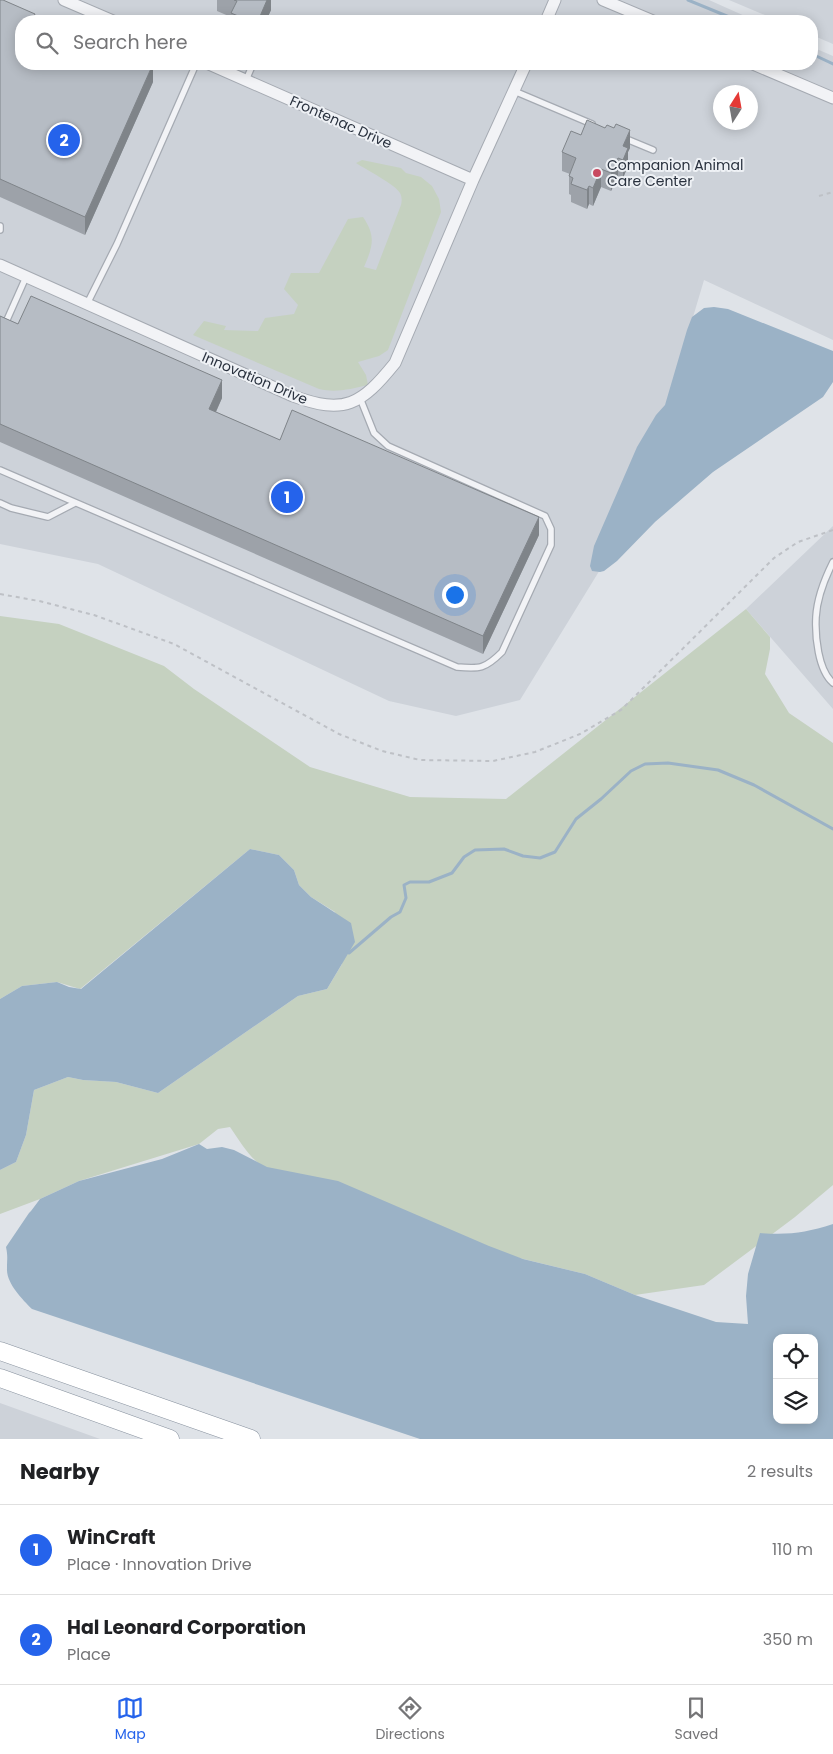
<!DOCTYPE html>
<html lang="en">
<head>
<meta charset="utf-8">
<style>
  :root { --surface:#fff; --page:#f6f6f6; --text:#202124; --muted:#757577; --line:#e0e0e0; --accent:#2563eb }
  body { margin:0; font-family:Poppins,sans-serif; background:var(--page); color:var(--text) }
  .controls { position:absolute; right:15px; bottom:15px; display:grid; overflow:hidden; border-radius:10px; box-shadow:0 2px 12px #0003 }
  .controls button { width:45px; height:45px; display:grid; place-items:center; padding:0; border:0; border-bottom:1px solid var(--line); background:var(--surface); color:var(--text); font:25px sans-serif }
  .compass { position:absolute; left:713px; top:85px; width:45px; height:45px; border-radius:50%; background:var(--surface); box-shadow:0 2px 12px #0003; rotate:11deg }
  .you { position:absolute; left:454px; top:594px; width:18px; height:18px; margin:-12px; border:4px solid #fff; border-radius:50%; background:#1a73e8; box-shadow:0 0 0 8px #1a73e833 }
  .badge { display:grid; place-items:center; width:32px; height:32px; border-radius:50%; background:var(--accent); color:#fff; font-size:16px; font-weight:700 }
  .pin { position:absolute; translate:-50% -50%; border:2px solid #fff; box-shadow:0 1px 5px #0006 }
  .list { margin:0; padding:0; list-style:none }
  h2 { display:flex; justify-content:space-between; align-items:center; height:65px; margin:0; padding:0 20px; font-size:21px }
  h2 small { font-size:16px; font-weight:400; color:var(--muted) }
  .list li { display:grid; grid-template-columns:32px 1fr auto; gap:15px; align-items:center; box-sizing:border-box; height:90px; padding:0 20px; border-top:1px solid var(--line) }
  .list b { display:block; font-size:19px; white-space:nowrap }
  .list p { margin:0; font-size:16px; white-space:nowrap; color:var(--muted) }
  .list em { font-size:16px; font-style:normal; color:var(--muted) }
  .icon { flex:none; width:28px; height:28px; fill:none; stroke:currentColor; stroke-width:2; stroke-linecap:round; stroke-linejoin:round }
  .map { position:relative; flex:none; width:833px; height:1439px; overflow:hidden }
  .search { position:absolute; background:var(--surface); box-shadow:0 2px 12px #0003; left:15px; right:15px; top:15px; height:55px; display:flex; align-items:center; gap:12px; box-sizing:border-box; padding:0 18px; border-radius:20px; color:var(--muted); font-size:19px }
  .sheet { height:245px; background:var(--surface) }
  nav { display:flex; justify-content:space-around; align-items:center; box-sizing:border-box; height:70px; border-top:1px solid var(--line); background:var(--surface); font-size:14px; color:var(--muted) }
  nav a { display:grid; justify-items:center; gap:2px }
  nav .on { color:var(--accent) }
  .map>svg:first-child { display:block }
  .built { fill:#cdd2d9; fill-rule:evenodd }
  .green { fill:#c5d1c0 }
  .water { fill:#9bb2c6; fill-rule:evenodd }
  .lines { fill:none; stroke-linecap:round; stroke-linejoin:round }
  .stream { stroke:#9bb2c6; stroke-width:3 }
  .service-casing { stroke:#a5aab2; stroke-width:8 }
  .minor-casing { stroke:#a5aab2; stroke-width:13 }
  .trunk-casing { stroke:#87919e; stroke-width:19 }
  .path { stroke:#bec1c6; stroke-width:2; stroke-dasharray:4 4; stroke-linecap:butt }
  .service { stroke:#f2f3f6; stroke-width:5.5 }
  .minor { stroke:#f2f3f6; stroke-width:11 }
  .trunk { stroke:#fff; stroke-width:18 }
  .wall { fill:#9da2a9 }
  .shaded-wall { fill:#7f8489 }
  .building { fill:#b6bcc4; stroke:#7f8489 }
  .poi-dot { fill:#c84960; stroke:#eef1f5; stroke-width:2 }
  .labels { text-anchor:middle; stroke-width:4; stroke-linejoin:round; paint-order:stroke }
  .street-label { font-size:14px; fill:#29313e; stroke:#eef1f5 }
  .poi-label { font-size:14px; fill:#29313e; stroke:#eef1f5; text-anchor:start }
</style>
</head>
<body>
<div class="map">
<svg width="833" height="1439" viewBox="0 0 833 1439">
  <rect width="100%" height="100%" fill="#dfe3e8"/>
  <path class="built" d="M0,0H709L756,21H21V64H812V47L833,56V340L704,280L639,499L606,560L520,700L456,716L389,701L98,564L0,544ZM720,92H750V122H720Z
    M729,0H833V44L812,35V21H779Z
    M833,526V709L746,609Z
    M0,1403L100,1439H0Z"/>
  <path class="green" d="M362,160L401,168L406,173L421,177L432,186L439,199L441,212L388,350L379,356L358,362L366,375L368,385C351,389 336,393 319,389L193,335L204,321L226,326L224,330L258,331L265,318L294,314L298,305L284,289L291,273H319L348,219L363,217C376,236 373,246 364,267L376,270L401,205C402,201 402,197 400,193C396,185 365,169 356,163Z
    M746,609L770,637V649L765,674L789,713L833,743V1185L795,1217L704,1285L635,1295L585,1274L503,1254L263,1166C249,1158 240,1141 230,1127L218,1129L199,1144L79,1181L40,1199L0,1214V1170L16,1162L26,1135L34,1090L68,1077L83,1080L116,1082L158,1093L298,996L327,989L342,964L335,912L311,897L299,885L294,870L279,855L250,849L80,989L57,982L22,986L0,999V616L59,624L164,666L194,689L310,767L410,797L506,799Z"/>
  <path class="water" d="M714,307L728,309L833,351V382L823,397L713,472L655,522L617,561L604,571L600,572L592,571L590,566L594,546L637,447L656,415L665,405L687,330L692,317L704,308Z
    M250,849L279,855L294,870L299,885L311,897L351,923L355,942L327,989L298,996L158,1093L116,1082L83,1080L68,1077L34,1090L26,1135L16,1162L0,1170V999L22,986L57,982L69,987L81,989Z
    M199,1144L207,1149L222,1147L234,1150L267,1167L338,1181L489,1246L523,1259L585,1274L635,1295L716,1322L748,1324L746,1296L748,1274L760,1233C789,1235 805,1233 833,1224V1439H420L32,1309C22,1299 6,1283 7,1268C7,1258 8,1257 6,1247L29,1213L31,1211L40,1199L79,1181L162,1159ZM777,1338H814V1420H777Z"/>
  <g class="lines">
    <path class="stream" d="M688,0L739,21
      M812,54L833,64
      M349,953L391,917L400,912L406,898L404,885L410,882H429L452,873L464,857L475,850L504,849L523,856L540,858L555,852L576,819L601,799L631,771L645,764L668,763L718,770L754,785L833,829"/>
    <g class="service-casing">
      <path id="service" d="M246,80L253,64
        M514,91L592,124
        M624,138L653,150
        M0,226V230
        M87,304L117,244L196,64
        M6,322L26,277
        M0,470L457,667C480,669 485,669 502,652L551,545V529L545,516L388,446L374,433L360,398
        M0,503L11,508L48,517L75,503
        M833,562C825,578 817,598 816,617C815,636 818,670 833,683"/>
    </g>
    <g class="minor-casing">
      <path id="minor" d="M64,0L113,21
        M603,0L653,21
        M546,21L555,0
        M209,64L473,180
        M753,64L833,98
        M0,265L293,396C345,415 361,405 395,363L473,180L526,64"/>
    </g>
    <g class="trunk-casing">
      <path id="trunk" d="M0,1351L251,1439
        M0,1378L170,1439"/>
    </g>
    <path class="path" d="M819,196L833,192
      M0,594L39,601L94,615L174,644L339,734L382,751L420,760L493,761L535,752L580,734L621,710L774,558L798,542L833,530"/>
    <use href="#service" class="service"/>
    <use href="#minor" class="minor"/>
    <use href="#trunk" class="trunk"/>
  </g>
  <path class="wall" d="M0,0L35,21L21,64L153,82L85,235L0,197Z
    M217,0H271V10L266,21H231V17L217,11Z
    M605,128H614L630,148L628,152V166L623,178L618,176L611,191L601,187L593,206L589,204L587,209L571,202V195L569,194V176L570,174L562,171V152L581,135Z
    M0,316L18,324L222,398L216,412L280,440L539,535L483,654L0,442Z"/>
  <path class="shaded-wall" d="M267,0H271V10L266,21H258Z
    M35,14V21H32Z
    M153,64V82L85,235V217Z
    M630,130V148L628,152V166L623,178V146Z
    M618,158V176L611,191V173Z
    M601,169V187L593,206V188Z
    M589,186V204L587,209V190Z
    M222,380V398L209,427V409Z
    M539,517V535L483,654V636Z"/>
  <path class="building" d="M0,0H3L35,14L32,21H21V64H153L85,217L0,179Z
    M234,0H267L258,21H250L231,13L237,1Z
    M587,120L605,128L607,125L614,128L616,124L630,130L623,146L628,148L623,160L618,158L611,173L601,169L593,188L589,186L587,190L571,184L573,178L569,176L576,158L562,152L571,131L581,135Z
    M31,296L222,380L209,409L280,440L292,410L539,517L483,636L0,424V316L18,324Z"/>
  <circle class="poi-dot" cx="597" cy="173" r="5"/>
  <g class="labels">
    <g class="street-label">
      <text transform="translate(341 122) rotate(24)" y="5">Frontenac Drive</text>
      <text transform="translate(255 378) rotate(23)" y="5">Innovation Drive</text>
    </g>
    <g class="poi-label">
      <text x="607" y="170">Companion Animal<tspan x="607" dy="16">Care Center</tspan></text>
    </g>
  </g>
</svg>
<div class="controls">
<button><svg class="icon" aria-label="locate" viewBox="0 0 24 24"><circle cx="12" cy="12" r="6"/><path d="M12 2v4M12 18v4M2 12h4M18 12h4"/></svg></button>
<button><svg class="icon" aria-label="layers" viewBox="0 0 24 24"><path d="M12 4l9 5-9 5-9-5zM3 14l9 5 9-5"/></svg></button>
</div>
<svg class="compass" viewBox="-18 -18 36 36"><path d="M0-13l5 13h-10z" fill="#e53935"/><path d="M0 13l5-13h-10z" fill="#757577"/></svg>
<div class="you"></div>
<div class="pin badge" style="left:287px;top:497px">1</div>
<div class="pin badge" style="left:64px;top:140px">2</div>
<div class="search"><svg class="icon" aria-label="search" viewBox="0 0 24 24"><circle cx="10" cy="10" r="6"/><path d="M15 15l6 6"/></svg>Search here</div>
</div>
<section class="sheet">
<h2>Nearby<small>2 results</small></h2>
<ul class="list">
<li><span class="badge">1</span><div><b>WinCraft</b><p>Place · Innovation Drive</p></div><em>110 m</em></li>
<li><span class="badge">2</span><div><b>Hal Leonard Corporation</b><p>Place</p></div><em>350 m</em></li>
</ul>
</section>
<nav>
<a class="on"><svg class="icon" aria-label="map" viewBox="0 0 24 24"><path d="M3 6l6-2 6 2 6-2v14l-6 2-6-2-6 2zM9 4v14M15 6v14"/></svg>Map</a>
<a><svg class="icon" aria-label="directions" viewBox="0 0 24 24"><path d="M12 3l9 9-9 9-9-9zM9 14v-3h6M13 9l2 2-2 2"/></svg>Directions</a>
<a><svg class="icon" aria-label="saved" viewBox="0 0 24 24"><path d="M7 4h10v16l-5-4-5 4z"/></svg>Saved</a>
</nav>
</body>
</html>
